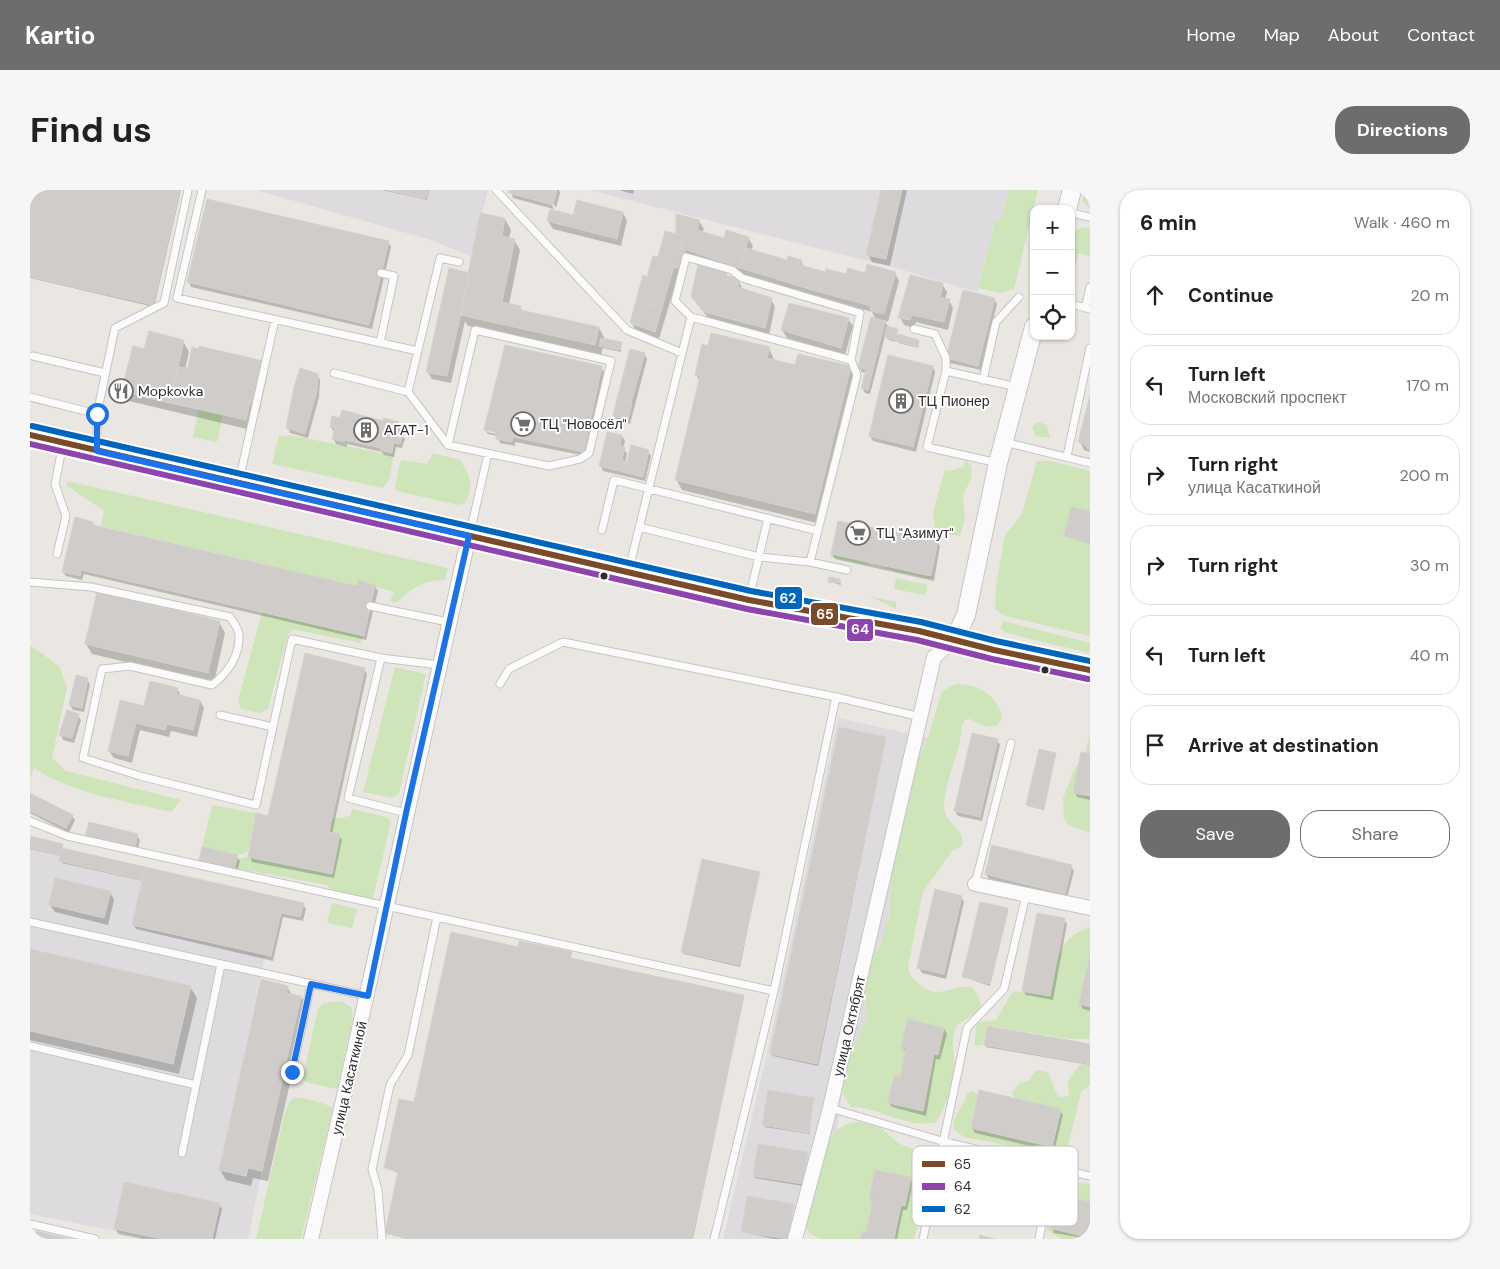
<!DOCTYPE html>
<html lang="en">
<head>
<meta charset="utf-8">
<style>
  :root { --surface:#fff; --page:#f6f6f6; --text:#202124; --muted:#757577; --line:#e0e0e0; --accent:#6e6d6c }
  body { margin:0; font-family:"DM Sans",sans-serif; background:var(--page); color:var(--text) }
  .controls { position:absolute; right:15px; top:15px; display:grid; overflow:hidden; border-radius:10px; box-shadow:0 1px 4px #0004 }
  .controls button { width:45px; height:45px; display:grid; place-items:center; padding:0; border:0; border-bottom:1px solid var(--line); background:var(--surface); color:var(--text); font:25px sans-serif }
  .stop { position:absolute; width:15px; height:15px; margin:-11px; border:4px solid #1a73e8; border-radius:50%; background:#fff }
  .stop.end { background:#1a73e8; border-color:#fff; box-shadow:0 1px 5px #0008 }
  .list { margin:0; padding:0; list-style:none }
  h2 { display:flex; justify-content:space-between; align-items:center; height:65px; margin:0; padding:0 20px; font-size:21px }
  h2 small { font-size:16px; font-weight:400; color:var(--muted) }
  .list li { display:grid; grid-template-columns:32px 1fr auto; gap:15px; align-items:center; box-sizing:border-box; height:80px; margin:0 10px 10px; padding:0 10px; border:1px solid var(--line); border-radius:20px }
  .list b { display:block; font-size:19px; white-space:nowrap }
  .list p { margin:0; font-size:16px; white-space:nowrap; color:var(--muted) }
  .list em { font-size:16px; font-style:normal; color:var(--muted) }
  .actions { display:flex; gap:10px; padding:15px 20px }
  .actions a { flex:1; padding:11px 0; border:1px solid var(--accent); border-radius:20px; text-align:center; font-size:18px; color:var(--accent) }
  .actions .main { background:var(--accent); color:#fff }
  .icon { flex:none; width:28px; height:28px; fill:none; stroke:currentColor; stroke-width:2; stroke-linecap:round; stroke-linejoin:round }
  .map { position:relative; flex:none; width:1060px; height:1049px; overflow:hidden; border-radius:20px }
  header { display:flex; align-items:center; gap:30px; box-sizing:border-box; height:70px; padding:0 25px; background:var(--accent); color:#fff }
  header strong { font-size:24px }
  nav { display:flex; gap:28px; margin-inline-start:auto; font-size:18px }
  .intro { display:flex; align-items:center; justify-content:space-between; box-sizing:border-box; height:120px; padding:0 30px }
  h1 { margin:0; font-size:35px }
  .button { padding:12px 22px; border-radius:20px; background:var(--accent); color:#fff; font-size:18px; font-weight:700 }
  main { display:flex; gap:30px; padding:0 30px }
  aside { flex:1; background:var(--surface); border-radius:20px; box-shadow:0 1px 4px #0004 }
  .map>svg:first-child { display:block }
  .industrial { fill:#dddbdd }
  .green { fill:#cee5ba }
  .shadow { fill:#0003; fill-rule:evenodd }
  .building { fill:#cfccc9; stroke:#d5d2ce }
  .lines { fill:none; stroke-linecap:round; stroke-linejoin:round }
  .service-casing { stroke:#c6c4c4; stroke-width:9 }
  .minor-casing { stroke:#c6c4c4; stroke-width:16 }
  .tertiary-casing { stroke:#c6c4c4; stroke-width:20 }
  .secondary-casing { stroke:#c6c4c4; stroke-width:22 }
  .service { stroke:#fcfbfb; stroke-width:7 }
  .minor { stroke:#fcfbfb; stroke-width:14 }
  .tertiary { stroke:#fcfbfb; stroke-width:18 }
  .secondary { stroke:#fcfbfb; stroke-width:20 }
  .bus-1-casing { stroke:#fff; stroke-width:10 }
  .bus-2-casing { stroke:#fff; stroke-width:10 }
  .bus-3-casing { stroke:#fff; stroke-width:10 }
  .bus-1 { stroke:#7a4b2a; stroke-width:6 }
  .bus-2 { stroke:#8e44ad; stroke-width:6 }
  .bus-3 { stroke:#0065bd; stroke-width:6 }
  .route { stroke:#1a73e8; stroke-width:6 }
  .bus-dot { fill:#2c2c2c; stroke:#fff; stroke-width:2 }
  .labels { text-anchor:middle; stroke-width:4; stroke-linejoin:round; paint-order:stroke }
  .poi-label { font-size:14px; fill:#2c2c2c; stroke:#fff; text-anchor:start }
  .street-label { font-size:14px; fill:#2c2c2c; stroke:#fff }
  .key { fill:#fff; stroke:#c0c0c0; stroke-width:1 }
  .key-label { font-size:14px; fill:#2c2c2c }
  .line-badge { stroke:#fff; stroke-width:2 }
  .badge-label { font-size:14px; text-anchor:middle; font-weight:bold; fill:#fff }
</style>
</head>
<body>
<header>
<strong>Kartio</strong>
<nav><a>Home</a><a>Map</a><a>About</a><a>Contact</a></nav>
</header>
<div class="intro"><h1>Find us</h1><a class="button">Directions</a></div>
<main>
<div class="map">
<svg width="1060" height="1049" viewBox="0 0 1060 1049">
  <rect width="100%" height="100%" fill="#eae6e2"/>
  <path class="industrial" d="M226,0H458L441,66L398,49Z
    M559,0H979L971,30H965L947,102L869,79Z
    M808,528L898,548L888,567L862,674L859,728L854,747L838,780L834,799L837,827L815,878L807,941L802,944L786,1005L779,1019L773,1049H693L737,864Z
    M0,658L31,665L30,671L112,690L102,735L235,765L189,980L215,986L218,978L232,981L218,1049H124L0,1024Z"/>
  <path class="green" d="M979,0H1008L984,99L970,103L948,98L965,30H971Z
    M1055,0H1060V19L1052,11Z
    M1054,37L1060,38V66L1049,63L1041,90C1041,74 1034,41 1054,37Z
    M169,219L193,224L187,252L163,247Z
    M1008,232L1017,235L1020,248L1006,246L1002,237Z
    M249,245L256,247L259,245L361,265L364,253H366L359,290L353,298L242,274Z
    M403,263L430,270C440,285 444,296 435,313L428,315L367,301L365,297L370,272L373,270L397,274Z
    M937,271L942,277L941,289L933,305L935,328L930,346L906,343L903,322L915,279L919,281L934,277V272Z
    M1007,271H1021L1060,281V446L975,426L965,419L966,395L975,345L992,324Z
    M37,291L418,378L415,390C394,390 381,398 366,413L360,411L364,402L328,391L327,396L71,336L74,321L37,296Z
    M801,364L839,373L838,375L800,367Z
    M905,371L902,389L856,379V376L901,386Z
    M866,388L898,395L895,405L864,399Z
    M839,406L866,412V419Z
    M232,422L334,446L330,453L263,439L258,444L238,519L229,523L211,519L208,511Z
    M973,431L1060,453V463L976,443L971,438Z
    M0,455L29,476L37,497L22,568L36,581L151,610L141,622C95,611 43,604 4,578L0,589Z
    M365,477L396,484L369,603L363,608L333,602Z
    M926,494C948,494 968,505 972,528L966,536L957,537L940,529L935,530L932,535C931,561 914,593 914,616C915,637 936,637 932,656L922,661L893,702L878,776C879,784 882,788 888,793C909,812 919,794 942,797L949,807L951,819C945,825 931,831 927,836C918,851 927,874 925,890C924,896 910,925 907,932C872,939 852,917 821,917L812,902L815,878L837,827L834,799L838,780L844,765L850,757L859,728L862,674L886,572L898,548L912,501Z
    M1060,542V643L1038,635L1034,628L1033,608L1044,580L1055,563Z
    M182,615L226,623L218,662L208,665L172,657Z
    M322,619L357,627L361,632L343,708C329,707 306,707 297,695L205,678L207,669L218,667L301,684L310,645L299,642L302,629L320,626Z
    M302,713L327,719L322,738L297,733Z
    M1060,737V765L1049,814L1060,817V849H1039L956,835L953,855L944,856L947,833L966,830L983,801L1020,806C1026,774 1025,749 1060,737Z
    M311,811L321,817L323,828L307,899L275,892L273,888L288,818L294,813Z
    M1050,874L1060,875V895L1051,902L1035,969L1022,972L1012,969L995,959L934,947L924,940C921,925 935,916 937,903L943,901L948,904L941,938L1022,957L1031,919L985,908L981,903L990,893L998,891L1006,880L1018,882L1027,905L1031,907L1039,906L1038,891Z
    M264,907C277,909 290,911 303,918L271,1049H226L254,926L259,912Z
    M828,932L850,937L868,953L898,966L900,983L894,1001L893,1020L884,1049H791C784,1046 776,1043 776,1034C776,1023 782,1014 786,1005C787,1000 786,995 787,990C791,965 798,934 828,932Z
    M1036,991L1060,994V1049H1031L1017,1040C1014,1026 1020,995 1036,991Z"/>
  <path class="shadow" d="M0,0H151L124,117L0,88Z
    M352,0H399L397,10Z
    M481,0H529L530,3L526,18L521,9L519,10L524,19L483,8Z
    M589,0H604L603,4Z
    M852,0H877L860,76L842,72L838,64Z
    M593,23L597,31L591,56L523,39L518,31Z
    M475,29L481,40L479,49L484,50L490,60L479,115L490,117L493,121L569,138L575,149L591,154V162L573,158L571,165L438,136L435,131L421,193L402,189L397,181L440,84Z
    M669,31L674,39L672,43L695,49L718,48L723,56L721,61L758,72L771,71L774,77L796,83L817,86L865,83L869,91L858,132L854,130L858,137L867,140V145L889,151L888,158L869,153L866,148L865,152L857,149L855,146L840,204L835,203L832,198L836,183L832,182L829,177L846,130L842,122L716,86L659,67L648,85L629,149L606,141L602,133L618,88L628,69L647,45Z
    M358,52L361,57L342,139L161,97L159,92Z
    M696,83L698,87L708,89L713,100L741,109L745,117L739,145L680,130L667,114L662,105Z
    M912,94L917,102L915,109L919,110L923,118L918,140L886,132L884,138L874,135L870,127Z
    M964,109L967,114L951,180L920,173L918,168Z
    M818,129L823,136L815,165L757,148L752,140Z
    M153,151L159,162L155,179L232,172L238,182L229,223H225L221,240L99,211L92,201L115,160Z
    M679,157L739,158L745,172L766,177H820L826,188L791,334L652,300L646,289L670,191L666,185Z
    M614,164L617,169L600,234L587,231L584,226Z
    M903,177L905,182L886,262L843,251L840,246Z
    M571,178L574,182L556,266L485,252V256L470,253L467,246L458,244L455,240ZM457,239L472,242L471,245L457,242Z
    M287,185L290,190L289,207L278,248L260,243L258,238Z
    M1060,210V262L1054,260L1050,252Z
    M354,233H368L371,238L370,244L375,249L372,258L366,257L364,267L354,265L352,262L317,254V257L306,254L304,249V242L301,237Z
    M592,246L595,251L593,258L597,264L595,273L598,274L618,261L621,266L615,291L573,281L571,276Z
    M1042,318L1060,322V354L1035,346Z
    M63,333L65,336L328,398L345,396L348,401L336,450L54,384L52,390L36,386L33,382Z
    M907,351L910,356L904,391L805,369L802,364Z
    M810,390L811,395L800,392Z
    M189,432L195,443L184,493L62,464L56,454Z
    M334,479L337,484L302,644L309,645L312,650L304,688L222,672L220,667L239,627Z
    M57,489L60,494L54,522L43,520L40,515Z
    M147,499L151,506L170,511L174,518L167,547L141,541L139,547L110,540L102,573L84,568L79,561L115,517Z
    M48,525L51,530L44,553L33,550L31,545Z
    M856,548L788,876L743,866L742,864Z
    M967,550L970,555L952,631L928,626L925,621Z
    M1025,564L1014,620L998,616L997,614Z
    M1060,565V610L1047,607L1045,602Z
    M0,605L42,626L45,630L39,643L0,623Z
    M107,645L110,650L107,663L60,651L57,646Z
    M0,647L33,655V659L273,714L276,719L273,731L253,727L243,771L106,739L103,734L113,691L32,673V666L0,659Z
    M207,666L210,671L206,685L172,677Z
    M1041,676L1044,681L1037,708L959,689L956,684Z
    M729,683L710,777L654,764L652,762Z
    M80,702L84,710L78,735L25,722L20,715Z
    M931,707L934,712L916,789L892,783L889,778Z
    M951,713L978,721L960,796L933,787Z
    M1034,729L1037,734L1023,810L996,805L993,800Z
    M489,758L541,764V769L714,807L663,1049H378L357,1044L369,983L355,978L385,913Z
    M0,760L160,797L167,808L149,884L0,850Z
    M1060,771V821L1053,819L1050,814Z
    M257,797L262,805L271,807L277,818L238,991L223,988L221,996L196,990L190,980Z
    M914,839L917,844L910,870L906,869L896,926L862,917L859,913L871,888L877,863L872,858Z
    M955,855H1060V875L956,857Z
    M950,902L1030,921L1033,925L1024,962L945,943L942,938Z
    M783,909L779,944L735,937L734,935Z
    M777,963L773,996L725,988L724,986Z
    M880,988L883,993L877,1020H873L867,1049H831L837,1044L844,1013L840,1008Z
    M1060,1013V1049L1024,1043L1022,1038Z
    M189,1014L192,1019L185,1049H113L88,1044L86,1039Z
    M763,1015L759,1049H744L713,1042Z"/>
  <path class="building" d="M0,0H150L123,115L0,87Z
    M357,0H398L396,9Z
    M479,0H527L523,15L479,3Z
    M851,0H872L856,69L836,65Z
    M177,9L359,51L339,135L157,92Z
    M547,10L593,22L587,49L517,31L520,19L543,25Z
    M450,23L475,28L472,46L485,49L472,112L491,116L490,120L569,137L565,155L430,125Z
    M646,24L670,30L667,40L694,48L696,40L719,47L710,78L651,58L654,46L646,44Z
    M635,41L654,46L651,58L655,60L650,79L644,77L632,118L606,111L613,85L617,87L623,66L628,67Z
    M716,58L757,70L758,66L772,70L770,75L795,82L789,102L710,78Z
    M837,74L866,82L854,124L840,121L841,116L789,102L796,79L816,84L818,78L835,83Z
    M668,75L697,82L696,85L709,88L708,97L742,108L735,138L674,122L661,106Z
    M419,78L440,83L417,186L396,182Z
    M880,85L913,93L910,107L920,109L914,132L882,125L880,130L868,128Z
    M933,100L965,108L948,176L916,168Z
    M606,111L632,118L625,142L600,133Z
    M759,113L819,128L811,158L751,140Z
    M953,115L957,116L954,128H950Z
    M841,127L855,131L838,200L831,198L836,180L828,177Z
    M857,136L868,139L865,150L854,147Z
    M119,141L154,150L140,213L91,201L103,156L114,159Z
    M681,143L740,157L737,168L765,175L768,164L821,176L785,324L645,290L670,186L665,185L672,154L678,156Z
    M868,144L889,150L888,157L866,151Z
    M571,148L592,152L590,160L569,156Z
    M475,155L572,176L554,262L483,247L482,252L466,249L465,242L454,240Z
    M169,156L233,171L223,213H220L216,230L140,213L147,177L158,178L162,157L169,159Z
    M600,159L615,163L601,213L587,209Z
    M858,165L903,176L883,257L839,246Z
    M270,178L288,184L287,201L264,197Z
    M264,197L287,201L275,244L256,238Z
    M1060,206V261L1055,255L1048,252Z
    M587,209L602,213L598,230L583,226Z
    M312,220L353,231V228L369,232L367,242L373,243L370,254L364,253L362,263L350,260L351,258L315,250L314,252L302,249L305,238L300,237L302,226L310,228Z
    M577,242L592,245L590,256L595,258L592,269L594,272H597L601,255L619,260L613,287L569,276Z
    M1041,317L1060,321V353L1034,346Z
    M45,327L63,332V335L327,396L328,390L345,395L334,446L51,380L50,386L32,382Z
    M808,331L908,350L901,386L801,364Z
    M799,387L810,389V393L798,392Z
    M67,402L190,431L178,483L55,454Z
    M275,463L335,478L299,642L310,644L302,684L218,667L226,623L238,626Z
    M46,485L58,488L52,518L39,515Z
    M120,491L148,498L146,504L170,510L163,540L137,534L135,540L106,533L98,566L78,561L90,510L114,516Z
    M37,520L49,524L42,548L29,545Z
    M809,537L856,547L787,874L740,864Z
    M942,543L968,549L950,627L924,621Z
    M1009,559L1026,563L1014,619L996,615Z
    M1051,562L1060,564V606L1043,603Z
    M0,603L43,625L36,638L0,621Z
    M59,632L108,644L105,658L55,646Z
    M0,646L33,654L31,665L0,658Z
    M962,655L1042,675L1035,704L955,684Z
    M172,657L208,665L204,681L168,673Z
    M32,658L115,677L112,690L29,671Z
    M672,669L730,682L709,775L651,762Z
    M115,677L274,713L270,727L251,723L241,766L102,735Z
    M25,688L81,701L74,728L19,715Z
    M905,699L932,706L914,784L887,778Z
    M950,712L978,718L960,794L932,787Z
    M1007,723L1035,728L1020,806L992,801Z
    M421,742L488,757L489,751L542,762L540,768L714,805L662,1049H384L355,1043L368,981L354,978L369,909L384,912Z
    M0,759L161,796L143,874L0,841Z
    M1060,765V817L1049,814Z
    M231,789L258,796L256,803L271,806L232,981L218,978L216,986L189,980Z
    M878,829L914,838L908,865L904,864L893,921L858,913L864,886L870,887L876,859L871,858Z
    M957,836L1060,854V874L954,855Z
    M738,900L784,908L778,943L732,935Z
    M949,900L1031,919L1022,957L941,938Z
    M728,954L778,962L773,994L723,986Z
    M845,980L881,987L875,1016L871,1015L864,1049H830L832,1042L836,1043L843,1009L839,1008Z
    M94,992L190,1013L182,1049H132L84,1039Z
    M1028,1004L1060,1012V1048L1020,1038Z
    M717,1006L764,1014L758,1049L711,1042Z
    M6,1041L40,1049H4Z
    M950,1045L964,1049H949Z"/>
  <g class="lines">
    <g class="service-casing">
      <path id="service" d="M172,0L147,108L388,161
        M466,0L597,140L652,163
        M1041,23L1060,27
        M656,67L702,80L712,88L830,123L821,170L661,127L645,111Z
        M1041,114L1060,119
        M1055,118L1060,97
        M884,139L905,144L916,168V181L987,197
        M350,153L364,86L351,83
        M3,166L75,183
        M916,181L897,257L968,273
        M304,183L378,202L418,255L519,276L550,269L559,263L581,171L445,140L418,255
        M953,190L966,132L989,107
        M378,202L410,68L429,72
        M0,207L67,224V259
        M67,224L85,138L134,113L158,0
        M974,252L1060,273
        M1037,266L1060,158
        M209,291L245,130
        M609,337L729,367L780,372L817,380
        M572,340L584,290L788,341
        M440,343L458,264
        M27,364L36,326L25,294L33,253
        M780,372L827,185L821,170
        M599,379L661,127
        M0,392L61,397L200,427C203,432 209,439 209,445C210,465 198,483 182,495L100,476L72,479L53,568L110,586L226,615L262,449L351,468L318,608L376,623
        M719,409L738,328
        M340,416L418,432
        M351,468L409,475
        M470,494L479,479L533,452L806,507
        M190,525L243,537
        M0,631L37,646L744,801L684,1049
        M945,694L981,553
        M0,732L337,806
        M744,801L806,507L891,527
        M0,856L166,895
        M262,882L281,794
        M800,918L915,952L1060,986
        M152,963L191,774
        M0,1034L65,1049
        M352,1049L348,1000L342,979L360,895L378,865L407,727
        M893,1049L937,838L974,799L996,705
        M1009,1049L1023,978"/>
    </g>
    <g class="minor-casing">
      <path id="minor" d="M945,694L1060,718
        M281,1049C336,815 386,580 439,346
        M765,1049L800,918L904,467L925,449"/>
    </g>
    <g class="tertiary-casing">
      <path id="tertiary" d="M1037,19L1042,0
        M925,449L936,425L968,273L1004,137"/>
    </g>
    <g class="secondary-casing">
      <path id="secondary" d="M0,245L719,410L889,441L964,460L1060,480"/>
    </g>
    <use href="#service" class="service"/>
    <use href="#minor" class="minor"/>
    <use href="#tertiary" class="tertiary"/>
    <use href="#secondary" class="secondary"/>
    <g class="bus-1-casing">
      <path id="bus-1" d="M0,245L719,410L889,441L964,460L1060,480"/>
    </g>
    <g class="bus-2-casing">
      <path id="bus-2" d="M0,254L717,419L887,450L962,469L1058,489"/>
    </g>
    <g class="bus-3-casing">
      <path id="bus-3" d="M2,236L721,401L891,432L966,451L1060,471"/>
    </g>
    <use href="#bus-1" class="bus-1"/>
    <use href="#bus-2" class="bus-2"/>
    <use href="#bus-3" class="bus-3"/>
  </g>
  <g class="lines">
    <path class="route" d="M67,224V261L439,346L376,623L338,806L281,794L262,882"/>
  </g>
  <defs>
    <g id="restaurant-ring" transform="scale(1.25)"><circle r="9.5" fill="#fff" stroke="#6e6d6c" stroke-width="1.5"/><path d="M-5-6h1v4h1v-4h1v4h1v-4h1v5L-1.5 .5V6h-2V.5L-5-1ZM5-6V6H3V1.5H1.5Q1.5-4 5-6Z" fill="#6e6d6c"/></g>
    <g id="building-ring" transform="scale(1.25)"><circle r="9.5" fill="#fff" stroke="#6e6d6c" stroke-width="1.5"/><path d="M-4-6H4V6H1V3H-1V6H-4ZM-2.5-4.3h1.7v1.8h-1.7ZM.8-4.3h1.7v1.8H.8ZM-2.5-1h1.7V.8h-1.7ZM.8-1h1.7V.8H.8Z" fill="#6e6d6c"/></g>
    <g id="supermarket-ring" transform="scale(1.25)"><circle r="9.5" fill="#fff" stroke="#6e6d6c" stroke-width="1.5"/><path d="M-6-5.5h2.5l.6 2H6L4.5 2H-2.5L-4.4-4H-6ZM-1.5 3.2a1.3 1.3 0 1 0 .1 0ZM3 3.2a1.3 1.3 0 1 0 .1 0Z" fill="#6e6d6c"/></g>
  </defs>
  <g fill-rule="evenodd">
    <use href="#restaurant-ring" x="91" y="201"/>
    <use href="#building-ring" x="871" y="211"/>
    <use href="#supermarket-ring" x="493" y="234"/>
    <use href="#building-ring" x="336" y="240"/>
    <use href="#supermarket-ring" x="828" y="343"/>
  </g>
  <g class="bus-dot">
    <circle cx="574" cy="386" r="4.5"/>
    <circle cx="1015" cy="480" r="4.5"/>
  </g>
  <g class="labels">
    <g class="poi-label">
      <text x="108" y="206">Mopkovka</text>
      <text x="888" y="216">ТЦ Пионер</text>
      <text x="510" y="239">ТЦ "Новосёл"</text>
      <text x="354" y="245">АГАТ-1</text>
      <text x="846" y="348">ТЦ "Азимут"</text>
    </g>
    <g class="street-label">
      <text transform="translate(819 836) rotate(-77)" y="5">улица Октябрят</text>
      <text transform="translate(319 888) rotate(-77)" y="5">улица Касаткиной</text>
    </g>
  </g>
  <rect x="882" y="956" width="166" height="80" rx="8" class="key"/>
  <rect x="892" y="971" width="23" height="6" fill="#7a4b2a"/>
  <rect x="892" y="993" width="23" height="7" fill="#8e44ad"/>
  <rect x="892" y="1016" width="23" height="6" fill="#0065bd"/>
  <g class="key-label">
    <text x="924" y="979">65</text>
    <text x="924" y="1001">64</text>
    <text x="924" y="1024">62</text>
  </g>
  <g class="line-badge">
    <rect x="744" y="396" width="29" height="24" rx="5" fill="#0065bd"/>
    <rect x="780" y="412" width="29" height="24" rx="5" fill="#7a4b2a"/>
    <rect x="816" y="428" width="28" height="24" rx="5" fill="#8e44ad"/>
  </g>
  <g class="badge-label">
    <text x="758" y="413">62</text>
    <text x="795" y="429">65</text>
    <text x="830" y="444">64</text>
  </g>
</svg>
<div class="controls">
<button>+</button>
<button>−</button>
<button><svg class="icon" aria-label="locate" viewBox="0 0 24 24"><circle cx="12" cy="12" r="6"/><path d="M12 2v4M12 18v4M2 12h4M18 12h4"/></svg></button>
</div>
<div class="stop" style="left:67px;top:224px"></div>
<div class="stop end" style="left:262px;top:882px"></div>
</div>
<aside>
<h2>6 min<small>Walk · 460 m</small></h2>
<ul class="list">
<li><svg class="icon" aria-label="ahead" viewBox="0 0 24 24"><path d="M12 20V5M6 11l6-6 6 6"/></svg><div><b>Continue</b></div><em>20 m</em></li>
<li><svg class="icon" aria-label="left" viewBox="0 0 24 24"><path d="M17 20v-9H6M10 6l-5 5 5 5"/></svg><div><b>Turn left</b><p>Московский проспект</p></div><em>170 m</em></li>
<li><svg class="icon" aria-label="right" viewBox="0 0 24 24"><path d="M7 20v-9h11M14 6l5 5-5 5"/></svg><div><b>Turn right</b><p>улица Касаткиной</p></div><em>200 m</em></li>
<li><svg class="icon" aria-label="right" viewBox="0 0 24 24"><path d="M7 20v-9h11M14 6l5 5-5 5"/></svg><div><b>Turn right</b></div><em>30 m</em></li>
<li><svg class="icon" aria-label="left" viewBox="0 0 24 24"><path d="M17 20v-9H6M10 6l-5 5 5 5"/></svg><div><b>Turn left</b></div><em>40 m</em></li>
<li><svg class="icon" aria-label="arrive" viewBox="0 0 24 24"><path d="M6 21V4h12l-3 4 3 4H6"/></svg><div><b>Arrive at destination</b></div></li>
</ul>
<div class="actions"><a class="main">Save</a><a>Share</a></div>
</aside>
</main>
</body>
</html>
